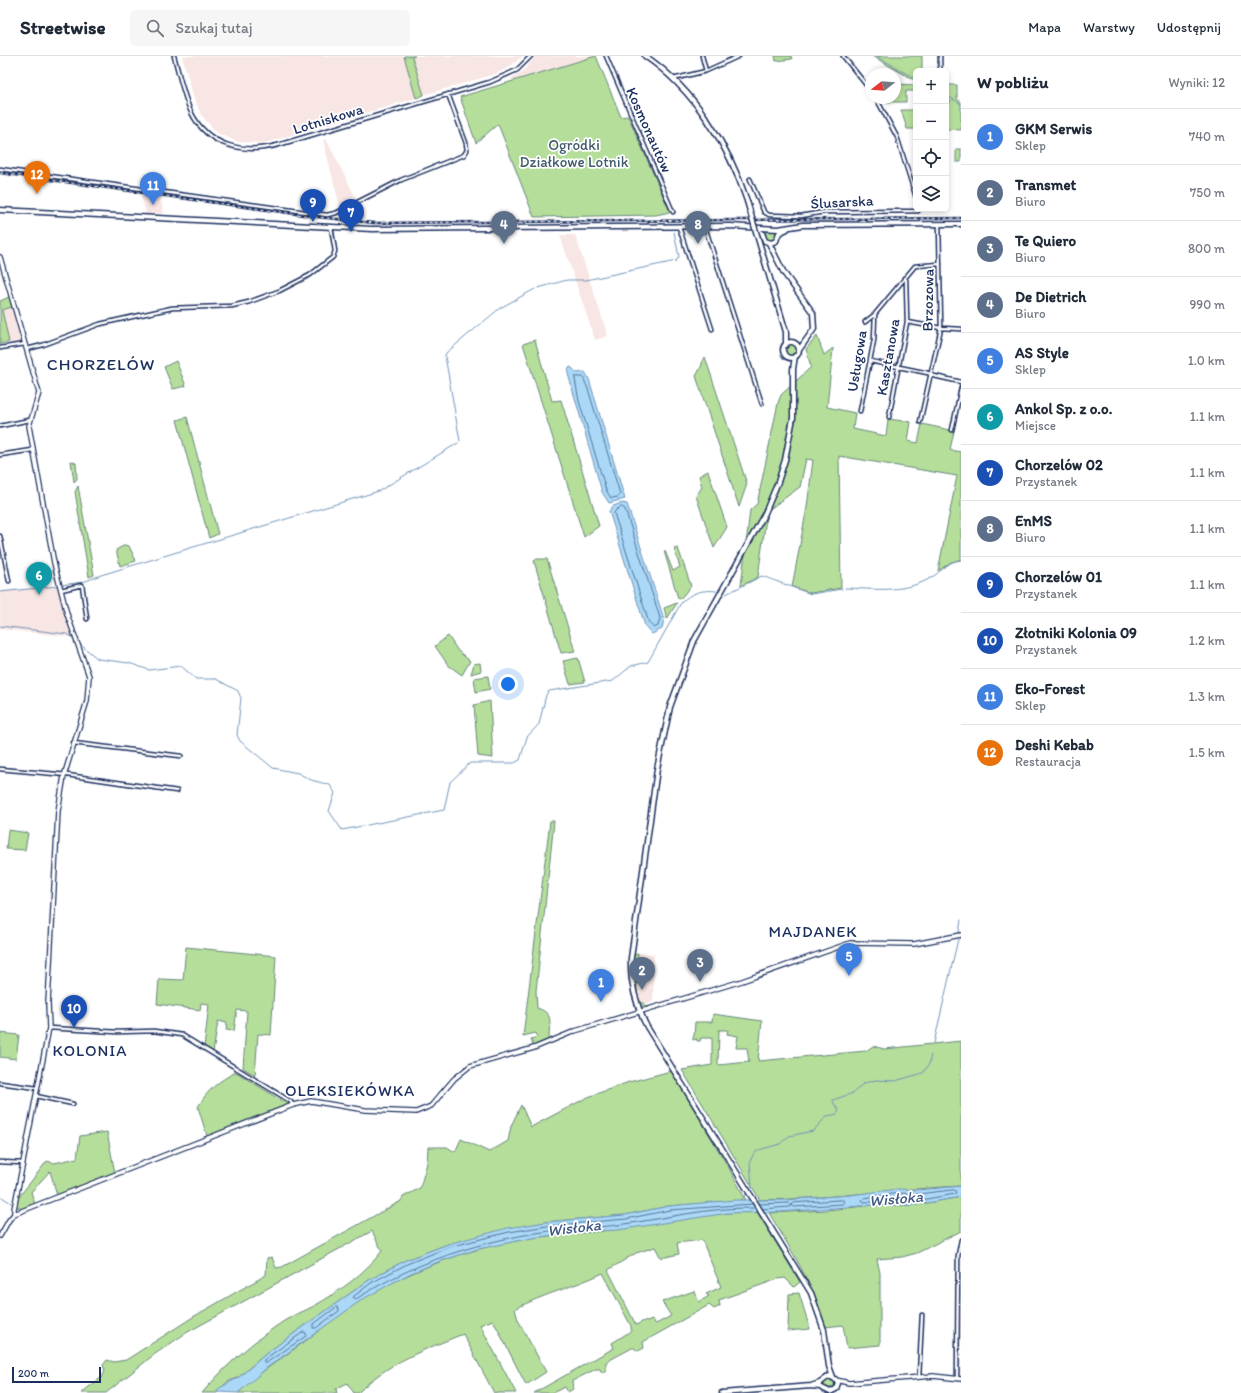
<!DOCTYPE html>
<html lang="pl">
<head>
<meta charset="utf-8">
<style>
  :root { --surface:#fff; --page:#f6f6f7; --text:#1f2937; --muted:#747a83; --line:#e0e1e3; --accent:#0f766e }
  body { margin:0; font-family:Itim,sans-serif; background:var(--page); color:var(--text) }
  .controls { position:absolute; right:12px; top:12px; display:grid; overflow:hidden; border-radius:6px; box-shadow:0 2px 6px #0003 }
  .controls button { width:36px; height:36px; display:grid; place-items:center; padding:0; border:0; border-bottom:1px solid var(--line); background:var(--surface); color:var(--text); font:20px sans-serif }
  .compass { position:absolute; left:865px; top:12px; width:36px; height:36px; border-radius:50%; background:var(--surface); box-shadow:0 2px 6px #0003; rotate:253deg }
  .scale { position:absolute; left:12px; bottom:10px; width:89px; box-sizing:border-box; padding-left:4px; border:2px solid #1b2f5e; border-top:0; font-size:11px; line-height:14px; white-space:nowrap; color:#1b2f5e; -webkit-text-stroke:3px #fff; paint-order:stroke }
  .you { position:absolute; left:508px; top:628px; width:14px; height:14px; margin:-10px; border:3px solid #fff; border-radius:50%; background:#1a73e8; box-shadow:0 0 0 6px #1a73e833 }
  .badge { display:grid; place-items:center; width:26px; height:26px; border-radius:50%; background:var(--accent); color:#fff; font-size:13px; font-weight:700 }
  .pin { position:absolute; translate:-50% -33px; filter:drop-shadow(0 1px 2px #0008) }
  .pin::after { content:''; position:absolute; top:21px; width:14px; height:12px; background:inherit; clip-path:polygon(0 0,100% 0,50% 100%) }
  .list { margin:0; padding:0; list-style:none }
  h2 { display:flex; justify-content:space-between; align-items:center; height:52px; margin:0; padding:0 16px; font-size:17px }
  h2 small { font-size:13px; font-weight:400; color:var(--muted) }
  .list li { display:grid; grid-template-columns:26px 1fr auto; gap:12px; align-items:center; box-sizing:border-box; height:56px; padding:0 16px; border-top:1px solid var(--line) }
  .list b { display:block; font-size:15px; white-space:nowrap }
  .list p { margin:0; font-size:13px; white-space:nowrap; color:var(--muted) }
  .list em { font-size:13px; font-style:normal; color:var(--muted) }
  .icon { flex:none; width:22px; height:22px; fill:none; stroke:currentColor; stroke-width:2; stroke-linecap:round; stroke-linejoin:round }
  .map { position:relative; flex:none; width:961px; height:1337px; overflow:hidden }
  header { display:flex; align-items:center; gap:24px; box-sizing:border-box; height:56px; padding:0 20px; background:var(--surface); border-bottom:1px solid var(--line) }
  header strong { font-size:19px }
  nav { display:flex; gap:22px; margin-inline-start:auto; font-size:14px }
  .search { width:280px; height:36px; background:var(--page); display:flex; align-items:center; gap:10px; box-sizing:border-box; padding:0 14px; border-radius:6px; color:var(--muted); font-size:15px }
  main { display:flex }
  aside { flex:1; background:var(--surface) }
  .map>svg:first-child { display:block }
  .built { fill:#f7e6e3 }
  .green { fill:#b5de9a; stroke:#68867c; fill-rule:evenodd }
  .water { fill:#aad8f6; stroke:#7194b9 }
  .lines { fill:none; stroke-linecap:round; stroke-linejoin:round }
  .shore { stroke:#54739b; stroke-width:1 }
  .stream { stroke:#7194b9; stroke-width:1 }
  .minor-casing { stroke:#1b2f5e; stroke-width:5.5 }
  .tertiary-casing { stroke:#1b2f5e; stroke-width:6 }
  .secondary-casing { stroke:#1b2f5e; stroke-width:7 }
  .minor { stroke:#fff; stroke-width:2.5 }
  .tertiary { stroke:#fff; stroke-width:3.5 }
  .secondary { stroke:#fff; stroke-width:4 }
  .rail-casing { stroke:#1b2f5e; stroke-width:2.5 }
  .rail { stroke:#fff; stroke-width:1; stroke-dasharray:3; stroke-linecap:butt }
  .secondary-bridge-casing { stroke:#1b2f5e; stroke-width:7; stroke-linecap:butt }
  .secondary-bridge { stroke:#fff; stroke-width:4 }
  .labels { text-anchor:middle; stroke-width:3.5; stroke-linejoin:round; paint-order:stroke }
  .street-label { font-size:15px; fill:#1b2f5e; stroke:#fff }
  .park-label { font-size:15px; fill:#425b6d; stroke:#fff }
  .neighbourhood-label { font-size:16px; letter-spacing:1px; fill:#1b2f5e; stroke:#fff }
  .water-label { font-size:16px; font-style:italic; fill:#3f5984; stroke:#fff }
  .quarter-label { font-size:17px; letter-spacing:1px; fill:#1b2f5e; stroke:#fff }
</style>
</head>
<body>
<header>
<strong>Streetwise</strong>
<div class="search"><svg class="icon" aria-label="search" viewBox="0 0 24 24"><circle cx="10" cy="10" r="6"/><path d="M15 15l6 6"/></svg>Szukaj tutaj</div>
<nav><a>Mapa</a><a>Warstwy</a><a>Udostępnij</a></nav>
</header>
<main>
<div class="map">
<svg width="961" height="1337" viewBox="0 0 961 1337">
  <rect width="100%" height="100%" fill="#fff"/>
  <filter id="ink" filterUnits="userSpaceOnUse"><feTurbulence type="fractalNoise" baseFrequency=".025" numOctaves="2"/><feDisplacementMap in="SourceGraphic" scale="8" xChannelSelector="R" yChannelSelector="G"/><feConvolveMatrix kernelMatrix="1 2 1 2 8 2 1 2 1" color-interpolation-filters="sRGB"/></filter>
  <g filter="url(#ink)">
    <path class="built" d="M182,0H404L416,42L265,87L238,86L217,77L202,60L194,43Z
      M415,0H523L508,12L495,18L424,39L412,1Z
      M536,0H596L512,25L511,22L522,16Z
      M326,83L356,142L340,151L323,84Z
      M141,139L160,142L164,157L146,158Z
      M357,145L365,163L342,162L341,154Z
      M560,179H575L608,280L595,284Z
      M12,251L22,286L15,288L9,286L2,253Z
      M61,530L73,581L0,573V535Z
      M638,897L654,898L653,946L643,948L638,943L637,933Z
      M961,1247V1319L959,1293Z"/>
    <path class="green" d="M404,0H415L412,1L424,39L416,42Z
      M596,0L621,61L627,60L629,62L670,156L656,159L534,161L498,68L476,87L460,41Z
      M775,0H791L792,3L776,5Z
      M872,0H922V15H916V25Z
      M895,28L916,29V35H906V46H880L877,42H895Z
      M946,29H957V43L961,46V74L946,73V49L951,45L946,42Z
      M901,54H916V73H907Z
      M956,93H961V106H956Z
      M765.5 179a5.5 5.5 0 1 1 11 0a5.5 5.5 0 1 1-11 0Z
      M9,241L12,251L2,254L9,286L0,288V245Z
      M817,280L824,299L833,292L827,351L855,357L853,373L886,380L888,363L911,366L908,385L918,387L922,368L954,375L950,394L961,396V504L951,506L938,515L957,420L839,400L841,532L811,537L792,531L807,451L813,404L806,403L800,431L767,455L758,521L741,530L750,454L757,448L778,347L781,339L811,311L806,293Z
      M535,284L552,345L561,344L599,470L584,481L523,288Z
      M785.5 294a5.5 5.5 0 1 1 11 0a5.5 5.5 0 1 1-11 0Z
      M705,301L747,428L739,451L696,320L701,311L703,304Z
      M176,305L186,330L173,333L164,311Z
      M187,361L218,478L209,482L177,364Z
      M71,405L76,407L77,423L74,426Z
      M708,415L727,471L714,492L696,440L702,431L699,420Z
      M78,430L94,519L89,521L75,436Z
      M125,489L129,490L136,505L120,510L116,494Z
      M678,492L691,530L680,543L678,542L664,495H665L673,515L680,511L674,493Z
      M537,503H547L575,595L561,597L534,505Z
      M677,547L667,563L664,552Z
      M448,580L458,595L470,605L462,619L448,609L435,590Z
      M578,602L585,626L570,628L563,605Z
      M480,607L481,615L471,618L474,608Z
      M488,620L490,633L476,636L474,622Z
      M490,645L493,702L478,700L474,649Z
      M550,765H554L553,775L536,935L537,952C555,958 549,966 549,983L533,990L531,983L537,981L536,977L523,980Z
      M8,774L28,777L25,794L6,793Z
      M186,891L276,900L271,979L258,978L255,1019L243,1012L247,955L237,954L234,975L226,974L227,967L218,965L213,997L204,992L209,948L201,947L200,954L157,948L159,923L183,924Z
      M638,897L637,933L638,943L647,951L641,950C634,935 632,918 633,900L635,898Z
      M713,958L762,965L758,1005L866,995L873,990L884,993L961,985V1130C894,1133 827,1143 760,1144L682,1014L712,1009V982H701L700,985H697V983L693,984V980H694L695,966H712ZM719,974H728L727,978L738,980L736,992H747L749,1006L718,1009Z
      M0,977L19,979L16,1003L0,1001Z
      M671,1015L729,1112L746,1144L669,1150L625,1159L546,1166L448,1188L406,1204L369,1224L268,1296L239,1321L227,1326L217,1337H202C226,1309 253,1285 284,1265C294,1259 304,1255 314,1250C339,1236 365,1217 382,1195L372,1175L186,1277L155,1298L106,1337H81L102,1321L105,1315L103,1309L107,1304L114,1306L126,1304L193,1261L266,1219L267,1202L272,1201L276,1212L282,1211L401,1145L403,1141L420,1132L427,1107L428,1091H447L455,1096L461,1083L489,1096L508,1085L511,1070L521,1049L531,1071L588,1041L629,1026Z
      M236,1016L282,1045L283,1043L287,1045L288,1048L207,1080L198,1051C207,1034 220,1024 236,1016Z
      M107,1076L115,1117L57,1139L50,1115L31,1136L35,1148L23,1154L16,1150L18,1142L47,1105L54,1107L77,1102L80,1080Z
      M961,1141V1175L917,1197L902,1201L877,1203L880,1217V1289L847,1292L843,1269L825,1271C814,1229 791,1194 769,1157L827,1154L875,1149H915Z
      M757,1156L800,1226L794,1231L785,1222L778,1223L719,1244L720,1250L714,1253L709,1249L643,1286L644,1292L638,1295L634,1292H632L606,1306V1314L602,1317L600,1313H596L572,1325L573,1333L568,1336L565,1331L552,1337H534L614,1292L612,1287L631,1275V1270L603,1217C574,1231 543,1238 515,1253L518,1264L546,1316L526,1329L493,1264L480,1269L516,1337H494L463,1278C426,1293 386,1307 358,1337H354L347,1327L336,1333L337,1337H238C259,1316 284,1301 308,1283C326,1269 344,1254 364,1242C415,1212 472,1191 531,1182C560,1178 589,1177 619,1173C664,1167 710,1155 757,1156ZM702,1184L721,1231L706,1238L709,1240L699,1246L694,1235L662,1246L671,1260L656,1268L652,1264L647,1266L644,1265L636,1269L608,1214L636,1197L655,1191L661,1202L679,1198L677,1187Z
      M799,1237L810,1273L788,1275L789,1238Z
      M824 1328a6 6 0 1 1 12 0a6 6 0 1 1-12 0Z"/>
    <path class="water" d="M571,311L577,317L585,316L589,323L625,443L609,447L602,436L568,318L569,312Z
      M622,447L627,448L664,563L662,573L652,578L645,570L609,455L613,450Z
      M961,1130V1141L915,1149H875L780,1156L728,1157L618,1174L576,1176L532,1182L478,1193L438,1206L409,1218L363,1243L268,1311L238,1337L217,1336L218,1333L239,1321L268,1296L369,1224L406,1204L448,1188L508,1172L546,1166L625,1159L669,1150L735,1144H784L850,1139L898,1133L918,1134Z"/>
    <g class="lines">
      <path class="shore" d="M575,321H583L588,333L620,438L618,441L611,442L606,434L579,345Z
        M622,451L625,453L660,562L658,570L654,572L649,567L614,457L616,454Z
        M954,1134L956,1136L955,1138L915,1145L864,1146L862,1144L864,1142L899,1137L918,1138Z
        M842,1144L844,1145L843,1148L794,1151L792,1149L794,1147Z
        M752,1148L670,1154L626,1163L547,1170L509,1176L449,1191L407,1208L371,1227L353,1241L356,1243C422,1201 499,1179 576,1172C590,1171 604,1171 618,1169C663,1163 709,1151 755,1152
        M759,1148L789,1147L791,1149L790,1151L762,1153
        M337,1251L339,1252V1255L316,1272H313V1269Z
        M304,1276L306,1277V1280L266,1307H264V1304Z"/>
      <path class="stream" d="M876,0L916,23
        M946,39L961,48
        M538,232L567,224H586L676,205L679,201L674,176
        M460,385L445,300L446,297L500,252L535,233
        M61,529L83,526L101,519L379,435L458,387
        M845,532C874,533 901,537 927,524C941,517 945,507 961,503
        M0,536L57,530
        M726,538L762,520L811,538L842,533
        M0,570L67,578L73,582
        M81,589L98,603L129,607L149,614L181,610L196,623H216L238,635L241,642L237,679L240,685L273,712L298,717L311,724L330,729L335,737L329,755L342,774L444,754L450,726L470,707H514L520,704L527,681L539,668L546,639L549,635L613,625L631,610L648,606L681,547C690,537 703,533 716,535
        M959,877L961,864
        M934,987L958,883
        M749,1135L752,1132L750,1105L754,1097L759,1094L780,1088L789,1080L813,1075L827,1060L837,1058L839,1054L834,1048L833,1044L853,1037L864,1027L876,1024L895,1025L923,1017L929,1008L931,999
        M0,1140L13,1148
        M741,1144L747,1137"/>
      <g class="minor-casing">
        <path id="minor" d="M174,0C179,18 183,38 191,56C208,91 244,98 278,89L490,26L517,14L531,0
          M606,0L673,156
          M702,0L706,15
          M843,0L871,35
          M940,15V0
          M673,23L706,15L739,0
          M876,42L897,81L916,141
          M0,113L327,159L336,157L401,124L464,99L467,94L466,87L448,38
          M750,123L764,156L769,159L801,160L824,156L918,155V153
          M679,171L712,273
          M705,171L762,348
          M865,266L874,259
          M907,266L941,272L961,273
          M0,292L25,288
          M27,293L43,289L100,268L172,252L232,250L249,246L279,235L310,219L333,201L335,195L331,171
          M870,305L928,317L934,320L961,326
          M860,355L874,284L875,258L915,210L940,208
          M889,361L907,266L906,224L904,222
          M920,366L941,272L939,168
          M0,370L30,364
          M952,374L961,332
          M0,399L33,394
          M0,480L9,525
          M61,534L82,529L87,563
          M73,687L181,700
          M0,713L67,719L177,735
          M49,972L117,976L154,975L182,979L290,1045L293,1049
          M0,1027L37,1032
          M36,1040L73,1048
          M0,1106L23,1107
          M919,1321L922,1259
          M957,1322L958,1200L961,1184"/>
      </g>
      <g class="tertiary-casing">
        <path id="tertiary" d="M0,201L39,337L29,370L54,507L67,558L89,620L87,645L64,720L58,755L48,947L49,972L14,1153V1158
          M0,1180L9,1164L14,1158L293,1049L311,1045L365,1054L416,1056L431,1050L454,1023L470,1010L534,992L575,975L742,925L850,887L914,888L961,879
          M836,1324L849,1327L933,1320L961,1323"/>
      </g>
      <g class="secondary-casing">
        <path id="secondary" d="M645,0C694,33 729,90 747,145
          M0,154L372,173L731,170L778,173L803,169L961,168
          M755,173L762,177L765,185L771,187L776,185L779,177L787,173
          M769,187L784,217L813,257L814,273L799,294
          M762,196L786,276V289
          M783 294a8 8 0 1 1 16 0a8 8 0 1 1-16 0Z
          M795,300L793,313V362L785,404L778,426L765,457L694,585L670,651L657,713L631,902C630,927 635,948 647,971L811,1237L824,1274L829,1310L833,1321
          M722,1337L811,1330L820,1327L829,1320L835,1323L838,1327L836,1333L830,1336L820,1331L811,1330"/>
      </g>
      <use href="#minor" class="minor"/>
      <use href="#tertiary" class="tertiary"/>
      <use href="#secondary" class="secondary"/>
      <g class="rail-casing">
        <path id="rail" d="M0,117L317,161L374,167L961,162"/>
      </g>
      <use href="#rail" class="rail"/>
      <g class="secondary-bridge-casing">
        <path id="secondary-bridge" d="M747,145L762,196"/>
      </g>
      <use href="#secondary-bridge" class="secondary-bridge"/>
    </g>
  </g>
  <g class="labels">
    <g class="street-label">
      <text transform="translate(328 63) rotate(-17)" y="5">Lotniskowa</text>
      <text transform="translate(649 74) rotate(66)" y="5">Kosmonautów</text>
      <text transform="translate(842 146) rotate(-3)" y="5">Ślusarska</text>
      <text transform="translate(928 244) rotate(-89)" y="5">Brzozowa</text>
      <text transform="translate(888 301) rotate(-80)" y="5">Kasztanowa</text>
      <text transform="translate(857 305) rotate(-81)" y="5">Usługowa</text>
    </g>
    <g class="park-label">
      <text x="574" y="94">Ogródki<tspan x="574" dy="17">Działkowe Lotnik</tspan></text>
    </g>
    <g class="neighbourhood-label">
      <text x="813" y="881">MAJDANEK</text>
      <text x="90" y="1000">KOLONIA</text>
      <text x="350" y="1040">OLEKSIEKÓWKA</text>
    </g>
    <g class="water-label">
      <text transform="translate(896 1142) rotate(-5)" y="6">Wisłoka</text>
      <text transform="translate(574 1171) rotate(-7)" y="6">Wisłoka</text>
    </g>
    <g class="quarter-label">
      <text x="101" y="314">CHORZELÓW</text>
    </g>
  </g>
</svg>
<div class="controls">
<button>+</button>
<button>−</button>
<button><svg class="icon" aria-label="locate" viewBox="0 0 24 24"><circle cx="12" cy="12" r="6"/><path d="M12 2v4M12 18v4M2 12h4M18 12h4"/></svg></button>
<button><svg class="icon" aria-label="layers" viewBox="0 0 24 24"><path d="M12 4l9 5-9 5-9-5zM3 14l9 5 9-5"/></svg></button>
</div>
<svg class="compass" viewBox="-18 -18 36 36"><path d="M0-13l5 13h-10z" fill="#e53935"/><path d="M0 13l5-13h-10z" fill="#747a83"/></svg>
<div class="scale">200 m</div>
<div class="you"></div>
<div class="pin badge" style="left:601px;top:946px;background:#3f7fe0">1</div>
<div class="pin badge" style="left:642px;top:934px;background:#5c6f8a">2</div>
<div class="pin badge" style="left:700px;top:926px;background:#5c6f8a">3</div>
<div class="pin badge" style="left:504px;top:188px;background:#5c6f8a">4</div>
<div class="pin badge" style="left:849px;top:920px;background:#3f7fe0">5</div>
<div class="pin badge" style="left:39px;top:539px;background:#0f9aa8">6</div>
<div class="pin badge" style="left:351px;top:176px;background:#1a4fb4">7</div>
<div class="pin badge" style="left:698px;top:188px;background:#5c6f8a">8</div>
<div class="pin badge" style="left:313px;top:166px;background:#1a4fb4">9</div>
<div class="pin badge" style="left:74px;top:972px;background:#1a4fb4">10</div>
<div class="pin badge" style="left:153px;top:149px;background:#3f7fe0">11</div>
<div class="pin badge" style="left:37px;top:138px;background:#e8710a">12</div>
</div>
<aside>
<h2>W pobliżu<small>Wyniki: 12</small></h2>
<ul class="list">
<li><span class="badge" style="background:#3f7fe0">1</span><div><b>GKM Serwis</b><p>Sklep</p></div><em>740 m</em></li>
<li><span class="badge" style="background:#5c6f8a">2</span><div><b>Transmet</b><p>Biuro</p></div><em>750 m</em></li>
<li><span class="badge" style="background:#5c6f8a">3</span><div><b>Te Quiero</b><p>Biuro</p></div><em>800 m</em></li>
<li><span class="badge" style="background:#5c6f8a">4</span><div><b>De Dietrich</b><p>Biuro</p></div><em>990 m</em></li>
<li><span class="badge" style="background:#3f7fe0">5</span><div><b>AS Style</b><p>Sklep</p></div><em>1.0 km</em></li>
<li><span class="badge" style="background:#0f9aa8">6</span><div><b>Ankol Sp. z o.o.</b><p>Miejsce</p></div><em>1.1 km</em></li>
<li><span class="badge" style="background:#1a4fb4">7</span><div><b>Chorzelów 02</b><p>Przystanek</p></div><em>1.1 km</em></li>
<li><span class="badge" style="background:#5c6f8a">8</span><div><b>EnMS</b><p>Biuro</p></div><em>1.1 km</em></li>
<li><span class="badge" style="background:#1a4fb4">9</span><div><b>Chorzelów 01</b><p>Przystanek</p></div><em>1.1 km</em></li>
<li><span class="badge" style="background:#1a4fb4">10</span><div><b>Złotniki Kolonia 09</b><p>Przystanek</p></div><em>1.2 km</em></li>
<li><span class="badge" style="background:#3f7fe0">11</span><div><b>Eko-Forest</b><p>Sklep</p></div><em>1.3 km</em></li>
<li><span class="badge" style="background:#e8710a">12</span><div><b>Deshi Kebab</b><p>Restauracja</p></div><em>1.5 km</em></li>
</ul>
</aside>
</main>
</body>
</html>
